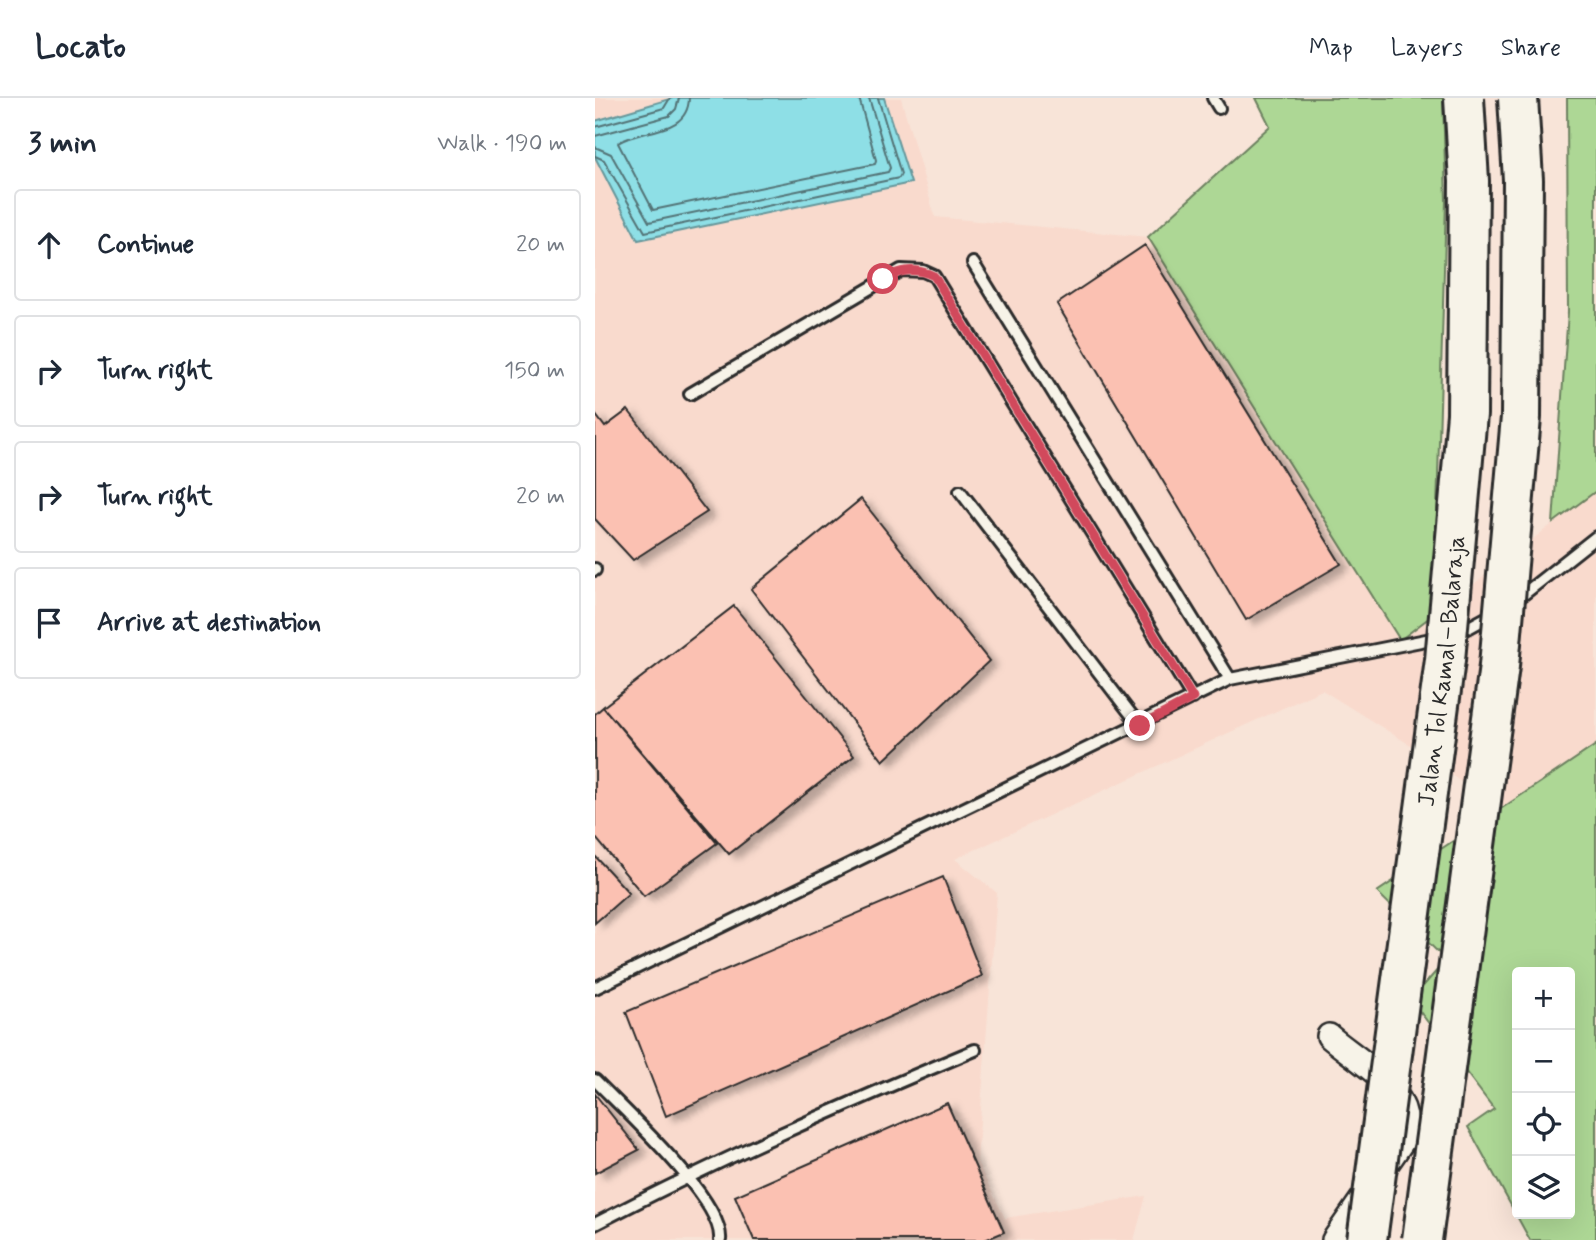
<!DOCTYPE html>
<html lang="en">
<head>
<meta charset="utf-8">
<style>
  :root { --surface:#fff; --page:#f6f6f7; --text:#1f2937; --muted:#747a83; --line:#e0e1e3 }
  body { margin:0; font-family:Mynerve,sans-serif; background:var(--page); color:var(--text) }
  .controls { position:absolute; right:21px; bottom:21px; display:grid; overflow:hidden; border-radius:7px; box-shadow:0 7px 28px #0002 }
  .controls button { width:63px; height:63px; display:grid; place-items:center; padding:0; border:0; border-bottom:2px solid var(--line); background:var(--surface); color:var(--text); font:35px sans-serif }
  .stop { position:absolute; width:21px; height:21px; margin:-16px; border:5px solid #d1495b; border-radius:50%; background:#fff }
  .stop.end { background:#d1495b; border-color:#fff; box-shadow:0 2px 7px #0008 }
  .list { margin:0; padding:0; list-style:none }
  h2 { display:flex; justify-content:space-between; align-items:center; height:91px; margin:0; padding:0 28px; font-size:30px }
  h2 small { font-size:23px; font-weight:400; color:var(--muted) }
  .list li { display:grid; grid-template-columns:46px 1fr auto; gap:21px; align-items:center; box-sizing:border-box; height:112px; margin:0 14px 14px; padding:0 14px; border:2px solid var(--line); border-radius:7px }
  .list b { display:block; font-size:26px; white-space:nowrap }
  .list em { font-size:23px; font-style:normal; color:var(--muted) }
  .icon { flex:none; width:38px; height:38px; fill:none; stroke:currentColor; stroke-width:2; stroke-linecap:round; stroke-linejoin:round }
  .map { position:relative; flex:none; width:1001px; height:1142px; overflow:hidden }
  header { display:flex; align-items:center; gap:42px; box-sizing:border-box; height:98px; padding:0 35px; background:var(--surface); border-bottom:2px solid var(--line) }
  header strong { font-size:33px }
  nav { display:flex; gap:38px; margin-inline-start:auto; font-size:24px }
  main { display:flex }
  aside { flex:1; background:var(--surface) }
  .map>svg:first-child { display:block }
  .built { fill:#f9dacd }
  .green { fill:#add795; stroke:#6c8160; stroke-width:2; fill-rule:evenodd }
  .water { fill:#8edfe6; stroke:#66979b; stroke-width:2 }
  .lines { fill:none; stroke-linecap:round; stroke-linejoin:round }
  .shore { stroke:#537376; stroke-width:2 }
  .building { fill:#fbc1b2; stroke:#2b2b2b; stroke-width:2; filter:url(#shadow) }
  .service-casing { stroke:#2b2b2b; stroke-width:16 }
  .minor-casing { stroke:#2b2b2b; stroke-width:28 }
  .service { stroke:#f7f3e8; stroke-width:10 }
  .minor { stroke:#f7f3e8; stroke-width:23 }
  .motorway-bridge-casing { stroke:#2b2b2b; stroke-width:44; stroke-linecap:butt }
  .motorway-bridge { stroke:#f7f3e8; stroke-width:38 }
  .route { stroke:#d1495b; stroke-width:9 }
  .labels { text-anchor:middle; stroke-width:6; stroke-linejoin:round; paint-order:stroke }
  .street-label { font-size:24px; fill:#2b2b2b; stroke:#f7f3e8 }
</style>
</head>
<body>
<header>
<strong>Locato</strong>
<nav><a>Map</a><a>Layers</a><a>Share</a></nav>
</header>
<main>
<aside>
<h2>3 min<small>Walk · 190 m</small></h2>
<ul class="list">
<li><svg class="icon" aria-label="ahead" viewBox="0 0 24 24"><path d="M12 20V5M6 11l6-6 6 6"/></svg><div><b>Continue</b></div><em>20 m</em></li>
<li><svg class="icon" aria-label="right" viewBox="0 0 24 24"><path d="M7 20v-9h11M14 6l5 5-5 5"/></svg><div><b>Turn right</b></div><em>150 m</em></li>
<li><svg class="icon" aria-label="right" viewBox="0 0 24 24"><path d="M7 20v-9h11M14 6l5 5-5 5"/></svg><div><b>Turn right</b></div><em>20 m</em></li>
<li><svg class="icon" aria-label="arrive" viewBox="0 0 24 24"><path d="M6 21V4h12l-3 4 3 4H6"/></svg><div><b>Arrive at destination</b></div></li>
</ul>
</aside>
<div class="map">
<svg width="1001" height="1142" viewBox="0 0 1001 1142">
  <defs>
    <filter id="shadow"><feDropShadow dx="8" dy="4.5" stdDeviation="3.5" flood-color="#0004"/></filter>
  </defs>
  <rect width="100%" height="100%" fill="#f8e4d8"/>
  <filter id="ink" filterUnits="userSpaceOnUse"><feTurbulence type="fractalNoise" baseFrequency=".0143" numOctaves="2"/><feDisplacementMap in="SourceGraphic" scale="14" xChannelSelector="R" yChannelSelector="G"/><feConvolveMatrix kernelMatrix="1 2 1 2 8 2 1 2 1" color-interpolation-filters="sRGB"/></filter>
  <g filter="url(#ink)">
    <path class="built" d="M0,0H306L340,119L553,139L805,542L1001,393V647L904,712L817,648L727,592L360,761L402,795L382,1064L410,1120L551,1098L539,1142H0Z"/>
    <path class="green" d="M661,0H848L851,103L839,516L805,542L553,139L675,28Z
      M972,0H1001V393L958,425L973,214Z
      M1001,647V1142H935L873,1029L899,1011L816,902L851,862L782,794ZM922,874H975V1116H922Z"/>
    <path class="water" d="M78,0H289L316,85L43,142L0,59V23Z"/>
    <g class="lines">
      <path class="shore" d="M94,0C93,38 46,30 23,45L58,112L280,66L281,62L264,0
        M0,29L69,10L75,0
        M0,38L74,18L81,11L84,0
        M0,49L16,56L54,124L293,74L295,70L274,0
        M0,58L9,62L50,134L304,80L306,76L283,0"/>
    </g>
    <path class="building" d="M550,147L746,466L651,522L462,206Z
      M33,312L112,414L38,462L0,421V316L10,329Z
      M266,401L394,563L288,663L156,491Z
      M139,508L259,658L134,756L8,609Z
      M8,609L122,745L49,798L0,739V616Z
      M0,758L34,795L0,825Z
      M348,779L387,878L71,1018L31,914Z
      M0,996L44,1052L0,1075Z
      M352,1005L409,1134L390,1142H159L140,1098Z"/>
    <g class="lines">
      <g class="service-casing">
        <path id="service" d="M618,0L624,10
          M378,165L635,581
          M95,296L306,172L328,173L339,178L598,600
          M365,393L545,628
          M0,471V472
          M920,503L1001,439
          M862,536L900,515
          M0,890L635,581L846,539
          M0,982C29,1012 129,1103 125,1142
          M0,1126C124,1061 251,1006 380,952"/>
      </g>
      <g class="minor-casing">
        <path id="minor" d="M734,938C765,965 828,997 806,1045L739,1142"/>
      </g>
      <use href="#service" class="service"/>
      <use href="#minor" class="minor"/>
      <g class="motorway-bridge-casing">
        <g id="motorway-bridge">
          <path id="s1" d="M772,1142L850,562L872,316L874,83L869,0"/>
          <path d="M827,1142L904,568L926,319L928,82L923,0"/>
        </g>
      </g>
      <use href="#motorway-bridge" class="motorway-bridge"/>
    </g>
  </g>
  <g class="lines" filter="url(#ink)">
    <path class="route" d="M288,181C306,172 319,169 339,178L598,600L545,628"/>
  </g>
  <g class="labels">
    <g class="street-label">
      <text dy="8" stroke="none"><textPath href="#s1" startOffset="574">Jalan Tol Kamal–Balaraja</textPath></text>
    </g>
  </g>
</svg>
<div class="controls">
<button>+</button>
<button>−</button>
<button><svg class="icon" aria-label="locate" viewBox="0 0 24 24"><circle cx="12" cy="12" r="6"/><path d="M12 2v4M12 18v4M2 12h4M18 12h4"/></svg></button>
<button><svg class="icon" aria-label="layers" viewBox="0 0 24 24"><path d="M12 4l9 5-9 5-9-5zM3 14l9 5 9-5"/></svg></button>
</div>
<div class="stop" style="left:288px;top:181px"></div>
<div class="stop end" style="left:545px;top:628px"></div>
</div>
</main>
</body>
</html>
